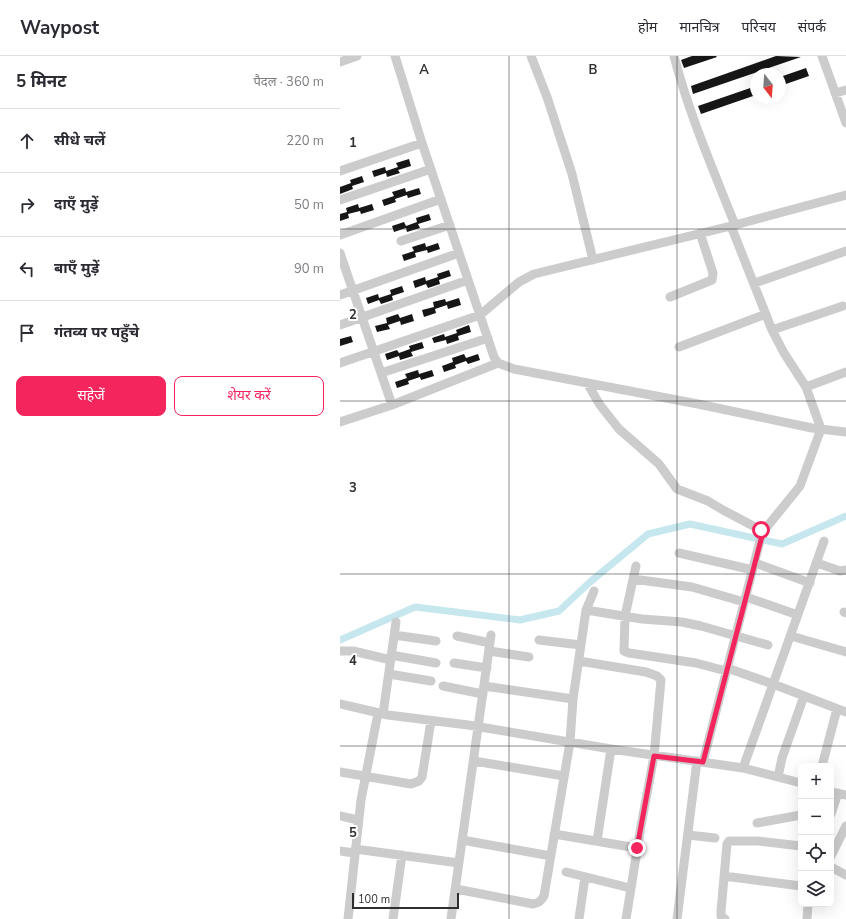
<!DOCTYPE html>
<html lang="hi">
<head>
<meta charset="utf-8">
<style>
  :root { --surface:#fff; --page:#f2f2f3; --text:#2b2b33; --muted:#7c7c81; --line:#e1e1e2; --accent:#f4245d }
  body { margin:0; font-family:"Nunito Sans","Noto Sans Devanagari",sans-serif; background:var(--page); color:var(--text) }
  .controls { position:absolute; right:12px; bottom:12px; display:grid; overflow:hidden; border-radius:8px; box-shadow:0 4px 16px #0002 }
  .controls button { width:36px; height:36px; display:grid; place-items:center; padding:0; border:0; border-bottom:1px solid var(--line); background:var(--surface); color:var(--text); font:20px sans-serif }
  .compass { position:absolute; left:410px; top:12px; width:36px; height:36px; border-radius:50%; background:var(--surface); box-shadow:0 4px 16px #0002; rotate:163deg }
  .scale { position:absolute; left:12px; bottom:10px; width:107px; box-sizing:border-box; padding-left:4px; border:2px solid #2f2f2f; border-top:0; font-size:11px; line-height:14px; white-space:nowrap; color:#2f2f2f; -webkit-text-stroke:3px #fff; paint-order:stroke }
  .stop { position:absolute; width:12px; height:12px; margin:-9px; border:3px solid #f4245d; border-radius:50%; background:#fff }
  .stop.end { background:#f4245d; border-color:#fff; box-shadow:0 1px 4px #0008 }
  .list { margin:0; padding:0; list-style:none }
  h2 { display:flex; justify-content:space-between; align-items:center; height:52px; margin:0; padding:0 16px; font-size:17px }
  h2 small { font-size:13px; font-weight:400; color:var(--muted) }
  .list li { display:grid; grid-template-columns:26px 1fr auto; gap:12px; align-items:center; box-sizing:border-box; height:64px; padding:0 16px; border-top:1px solid var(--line) }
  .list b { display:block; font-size:15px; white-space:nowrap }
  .list em { font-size:13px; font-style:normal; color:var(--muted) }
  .actions { display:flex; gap:8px; padding:12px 16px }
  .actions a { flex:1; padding:9px 0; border:1px solid var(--accent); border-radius:8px; text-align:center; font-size:14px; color:var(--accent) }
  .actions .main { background:var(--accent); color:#fff }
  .icon { flex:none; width:22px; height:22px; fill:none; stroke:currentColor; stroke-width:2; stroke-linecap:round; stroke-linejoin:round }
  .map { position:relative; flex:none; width:506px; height:863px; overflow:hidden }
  header { display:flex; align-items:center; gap:24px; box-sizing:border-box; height:56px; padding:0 20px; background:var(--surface); border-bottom:1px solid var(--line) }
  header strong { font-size:19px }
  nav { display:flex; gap:22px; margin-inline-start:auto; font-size:14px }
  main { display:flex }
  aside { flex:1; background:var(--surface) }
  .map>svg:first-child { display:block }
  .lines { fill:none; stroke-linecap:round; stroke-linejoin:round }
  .canal { stroke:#c7e7ef; stroke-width:7 }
  .building { fill:#161616 }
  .minor { stroke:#ccc; stroke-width:9 }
  .route { stroke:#f4245d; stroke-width:5 }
  .grid { fill:none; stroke:#2f2f2f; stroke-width:1; stroke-opacity:0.55 }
  .grid-label { font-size:13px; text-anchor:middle; font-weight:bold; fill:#2f2f2f; stroke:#fff; stroke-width:4; stroke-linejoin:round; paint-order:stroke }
</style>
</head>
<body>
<header>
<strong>Waypost</strong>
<nav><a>होम</a><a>मानचित्र</a><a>परिचय</a><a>संपर्क</a></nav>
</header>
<main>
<aside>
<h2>5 मिनट<small>पैदल · 360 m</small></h2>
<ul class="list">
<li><svg class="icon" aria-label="ahead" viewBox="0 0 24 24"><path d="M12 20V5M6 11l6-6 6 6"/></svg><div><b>सीधे चलें</b></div><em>220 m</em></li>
<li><svg class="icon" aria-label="right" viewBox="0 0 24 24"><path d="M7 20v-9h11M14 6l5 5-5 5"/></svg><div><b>दाएँ मुड़ें</b></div><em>50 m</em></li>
<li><svg class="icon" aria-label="left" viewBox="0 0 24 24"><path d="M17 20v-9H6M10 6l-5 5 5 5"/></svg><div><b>बाएँ मुड़ें</b></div><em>90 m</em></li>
<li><svg class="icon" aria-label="arrive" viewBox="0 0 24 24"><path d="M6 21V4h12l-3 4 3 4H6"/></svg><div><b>गंतव्य पर पहुँचे</b></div></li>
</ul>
<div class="actions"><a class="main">सहेजें</a><a>शेयर करें</a></div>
</aside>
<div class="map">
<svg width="506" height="863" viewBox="0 0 506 863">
  <rect width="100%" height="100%" fill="#fff"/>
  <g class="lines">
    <path class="canal" d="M0,584L75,551L180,564L219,555L250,526L308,478L350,468L442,488L506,460"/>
  </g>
  <path class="building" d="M352,0H376L377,1L344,12L341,4Z
    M436,0L461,1L353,38L351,30Z
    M466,12L469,20L440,30V21Z
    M416,30V39L361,58L358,50Z
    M69,103L71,110L58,114L60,117L47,121L46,117L34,121L32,115L45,111L46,115L58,111L56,107Z
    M22,120L24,126L12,130L13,133L0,138V131L11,127L10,124Z
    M65,132L66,136L79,132L81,138L68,142L67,139L55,143L56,146L44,150L42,144L54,140L52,136Z
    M18,148L19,152L32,148L34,154L21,158L20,155L8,158L9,162L0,165V158L7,156L6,152Z
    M89,158L91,164L78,168L80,172L67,176L66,172L54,176L52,170L64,166L66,170L77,166L76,162Z
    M85,187L86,191L98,187L100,193L88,197L87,194L75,197L76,201L64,205L62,199L74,195L72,191Z
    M109,214L111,220L99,224L100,228L88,232L86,228L75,232L73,225L85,221L86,225L98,221L97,218Z
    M62,230L64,236L52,240L53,244L41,248L39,244L28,248L26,242L38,238L39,242L51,238L50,234Z
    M119,242L121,249L108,253L107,249L95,253L96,257L84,261L82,254L94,251L93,246L105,243L106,246Z
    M58,258L60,262L72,258L74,265L61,269L60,265L48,269L50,273L37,276L35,270L47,267L46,262Z
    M129,269L131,276L118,280L119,284L107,288L106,284L94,287L92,282L104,278L105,281L117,277L116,274Z
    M11,280L13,286L0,290V283Z
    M82,286L84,292L71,296L73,300L60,304L59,300L47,304L45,298L57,294L59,297L70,293L69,290Z
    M124,298L126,302L138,298L140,304L128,308L126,305L115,309L116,312L104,316L102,310L113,306L112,302Z
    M78,314L79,318L92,314L94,320L81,324L80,321L68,325L69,328L57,332L55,326L67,322L65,318Z"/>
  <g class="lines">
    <path class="minor" d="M55,0L82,87L154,301L158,307L174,313L358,348L472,372L506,376
      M191,0L207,41L232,118L253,204
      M334,0C349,58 373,113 395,169
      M482,0L506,67
      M0,6L17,0
      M495,37L506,34
      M0,115L82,87
      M0,144L91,113
      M391,170L432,274L444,297L466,331L481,373L460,430L422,477
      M0,179L101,143
      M61,185L110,169
      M0,197L52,349
      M415,227L506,195
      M0,239L119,197
      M330,241L372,224L373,217L360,177
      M0,269L128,224
      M432,274L503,250
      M339,291L426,258
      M0,307L140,259L179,226L194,218L395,169L506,139
      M41,317L148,282
      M247,327L260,349L279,373L319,408L337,433L368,445L383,454L417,472L422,477L363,706
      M466,331L506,316
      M0,366L52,349L158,307
      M339,497L413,514
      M415,507L470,527
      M477,507L500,515L506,514
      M296,510L285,560L284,595L289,597L356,607L386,615
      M293,523L352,531L404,546
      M246,554L254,535
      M504,556L506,557
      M457,561L484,485
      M54,579L96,585
      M117,580L150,587
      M451,580L506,596
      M199,584L241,589
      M0,595H13L51,604
      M149,595L189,601
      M51,599L96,607
      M239,605L306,616L317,620L321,624L314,700L301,770L286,863
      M114,607L147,612
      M387,612L433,628L506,656
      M49,618L91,625
      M103,630L143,638
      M144,630L233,643
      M0,648L48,659L128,669L271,693L403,712L461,727
      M43,658L56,566
      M134,705L224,720
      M482,710L497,653
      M403,712L457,561L455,558L406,541
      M0,716L71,728L79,725L82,721L91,665
      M438,721L442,702L464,640
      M491,736L506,739
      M491,758L498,737
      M0,760L18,764
      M417,767L461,759
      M214,778L297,792
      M348,779L375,782
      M122,784L211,800
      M257,785L271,693
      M15,793L119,807
      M0,795L14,797
      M491,800L506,770
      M491,811L506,819
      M226,816L290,832
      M384,820L461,830
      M116,833L193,848C199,847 201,845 204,840L230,686L233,643L246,554L302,563L342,566L361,570L428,589
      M8,863L21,744L38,657
      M53,863L62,799
      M111,863L151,579
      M239,863L245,821
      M337,863L357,705
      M385,863L381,860V855L387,788L389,785H418L461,790
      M467,863L468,848"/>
  </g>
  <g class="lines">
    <path class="route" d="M297,792L314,700L363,706L422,480V476L421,474"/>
  </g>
  <path class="grid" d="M169,0V863M337,0V863M0,173H506M0,345H506M0,518H506M0,690H506"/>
  <g class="grid-label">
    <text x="84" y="18">A</text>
    <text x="253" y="18">B</text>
    <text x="13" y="91">1</text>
    <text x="13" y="263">2</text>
    <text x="13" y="436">3</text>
    <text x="13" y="609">4</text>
    <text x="13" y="781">5</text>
  </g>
</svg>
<div class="controls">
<button>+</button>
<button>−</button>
<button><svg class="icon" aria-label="locate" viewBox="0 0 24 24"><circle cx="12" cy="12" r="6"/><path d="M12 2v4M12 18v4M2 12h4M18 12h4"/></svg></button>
<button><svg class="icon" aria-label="layers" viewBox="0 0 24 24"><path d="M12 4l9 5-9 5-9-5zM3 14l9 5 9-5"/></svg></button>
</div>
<svg class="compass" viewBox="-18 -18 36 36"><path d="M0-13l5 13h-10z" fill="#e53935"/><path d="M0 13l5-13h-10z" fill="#7c7c81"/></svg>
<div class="scale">100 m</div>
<div class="stop" style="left:421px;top:474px"></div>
<div class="stop end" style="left:297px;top:792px"></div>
</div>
</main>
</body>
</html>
